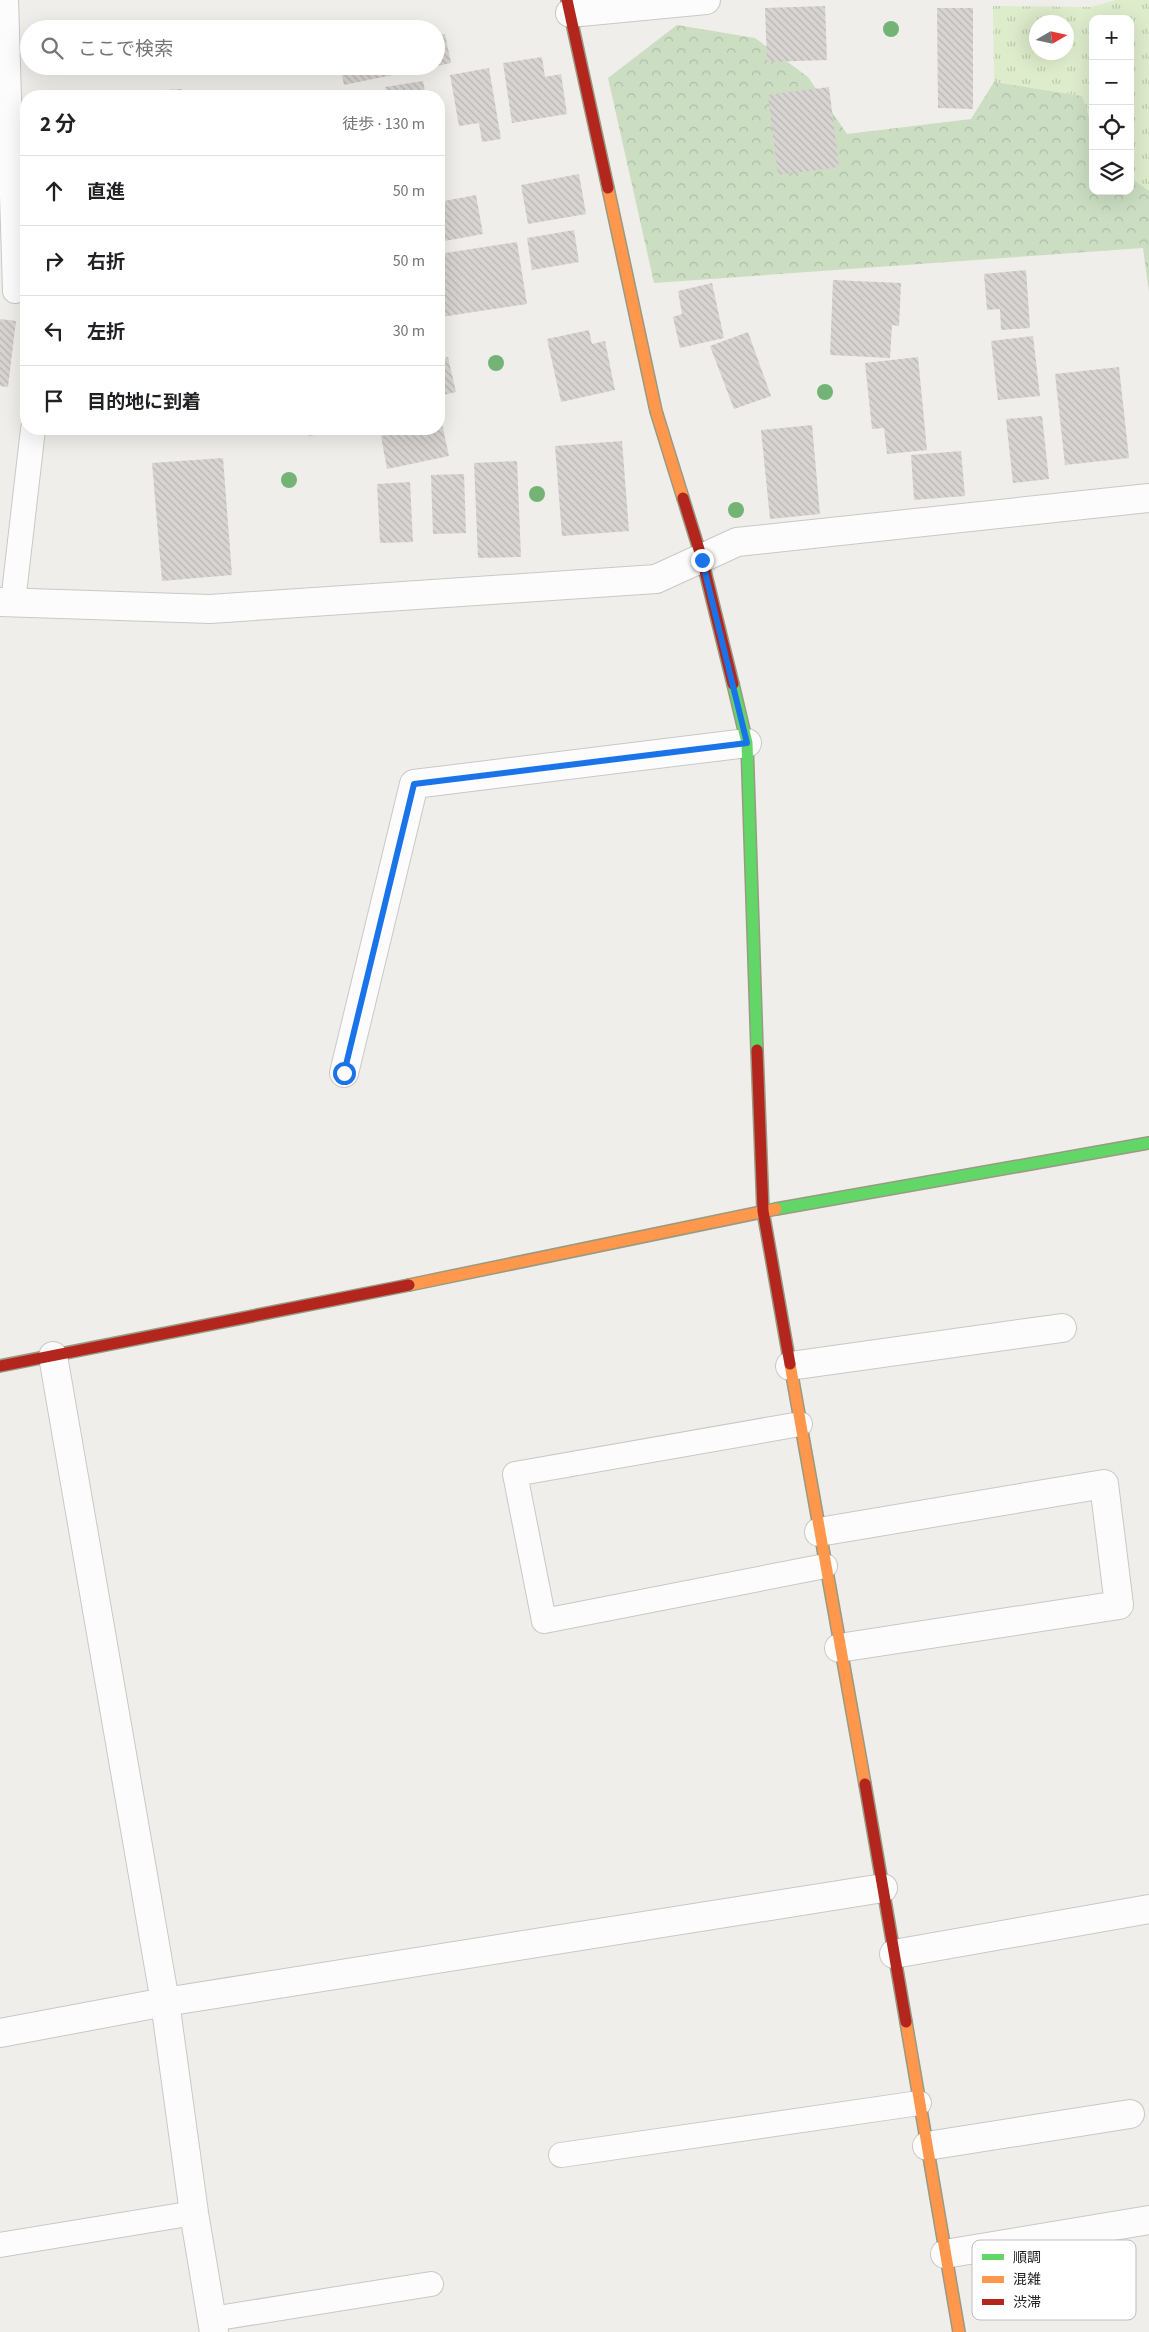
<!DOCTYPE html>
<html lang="ja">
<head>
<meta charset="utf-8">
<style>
  :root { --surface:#fff; --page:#f6f6f6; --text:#202124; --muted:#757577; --line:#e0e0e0 }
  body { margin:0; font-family:"Source Sans 3","Noto Sans JP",sans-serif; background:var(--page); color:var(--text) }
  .controls { position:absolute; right:15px; top:15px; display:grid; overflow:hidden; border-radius:10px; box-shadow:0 5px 20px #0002 }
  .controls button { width:45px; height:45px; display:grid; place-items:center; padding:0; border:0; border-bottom:1px solid var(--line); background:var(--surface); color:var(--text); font:25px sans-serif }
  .compass { position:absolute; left:1029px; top:15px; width:45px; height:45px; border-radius:50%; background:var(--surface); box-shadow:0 5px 20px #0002; rotate:81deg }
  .stop { position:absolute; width:15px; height:15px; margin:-11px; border:4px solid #1a73e8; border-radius:50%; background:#fff }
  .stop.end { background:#1a73e8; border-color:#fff; box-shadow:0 1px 5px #0008 }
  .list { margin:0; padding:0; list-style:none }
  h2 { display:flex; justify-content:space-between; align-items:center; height:65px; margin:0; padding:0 20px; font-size:21px }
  h2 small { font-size:16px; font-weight:400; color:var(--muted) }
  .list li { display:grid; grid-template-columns:32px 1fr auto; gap:15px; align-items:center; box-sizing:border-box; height:70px; padding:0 20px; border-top:1px solid var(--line) }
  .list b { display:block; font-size:19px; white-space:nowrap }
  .list em { font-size:16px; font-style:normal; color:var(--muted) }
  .icon { flex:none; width:28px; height:28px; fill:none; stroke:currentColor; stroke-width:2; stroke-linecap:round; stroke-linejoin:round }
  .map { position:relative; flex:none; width:1149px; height:2332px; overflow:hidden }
  .search { position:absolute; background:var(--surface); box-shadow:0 5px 20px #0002; left:20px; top:20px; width:425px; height:55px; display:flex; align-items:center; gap:12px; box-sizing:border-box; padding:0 18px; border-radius:28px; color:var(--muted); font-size:19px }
  .panel { position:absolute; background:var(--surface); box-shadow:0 5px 20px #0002; left:20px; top:90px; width:425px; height:345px; border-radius:20px }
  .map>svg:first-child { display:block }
  .grass { fill:url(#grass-tufts); fill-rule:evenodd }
  .forest { fill:url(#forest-crowns) }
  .building { fill:url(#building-back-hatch) }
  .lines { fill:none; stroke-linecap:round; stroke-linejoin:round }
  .lane-casing { stroke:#c9c8c7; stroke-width:26 }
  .street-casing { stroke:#c9c8c7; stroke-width:30 }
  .fast-casing { stroke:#999a82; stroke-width:14 }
  .slow-casing { stroke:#999a82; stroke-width:14 }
  .jam-casing { stroke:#999a82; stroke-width:14 }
  .lane { stroke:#fdfcfc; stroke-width:24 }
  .street { stroke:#fdfcfc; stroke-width:28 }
  .fast { stroke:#63d668; stroke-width:11 }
  .slow { stroke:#ff974d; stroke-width:11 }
  .jam { stroke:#b3261e; stroke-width:11 }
  .tree { fill:#73b476 }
  .route { stroke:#1a73e8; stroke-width:6 }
  .key { fill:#fff; stroke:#bdbdbd; stroke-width:1 }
  .key-label { font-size:14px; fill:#222 }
</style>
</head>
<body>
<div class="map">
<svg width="1149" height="2332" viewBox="0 0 1149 2332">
  <defs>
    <pattern id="grass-tufts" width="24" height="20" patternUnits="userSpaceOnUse" patternTransform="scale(1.25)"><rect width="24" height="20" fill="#ddeccb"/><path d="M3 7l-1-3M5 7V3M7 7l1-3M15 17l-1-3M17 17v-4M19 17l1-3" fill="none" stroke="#bdcaae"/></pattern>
    <pattern id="forest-crowns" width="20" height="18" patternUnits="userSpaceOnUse" patternTransform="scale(1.25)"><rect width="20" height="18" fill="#cbdec1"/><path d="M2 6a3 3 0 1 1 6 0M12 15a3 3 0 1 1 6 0" fill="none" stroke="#aebea6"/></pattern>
    <pattern id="building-back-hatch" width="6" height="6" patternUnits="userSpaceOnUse" patternTransform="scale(1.25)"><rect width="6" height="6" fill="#d7d4d2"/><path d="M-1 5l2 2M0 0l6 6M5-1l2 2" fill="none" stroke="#b8b6b4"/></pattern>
  </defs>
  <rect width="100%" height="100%" fill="#f0eeeb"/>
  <path class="grass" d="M1116,0H1149V191L1130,177V19H1093V128L1082,96L994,82L993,6L1091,7ZM1036,22H1066V52H1036Z"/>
  <path class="forest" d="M677,25L755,38L808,77L847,134L971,119L994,82L1082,96L1093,128V191H1130V177L1149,191V293L1143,248L654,283L608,78Z"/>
  <path class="building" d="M825,6L827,60L767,62L765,8Z
    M937,8H973V109L938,108Z
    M445,34L451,63L436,66V35Z
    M542,57L545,77L561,74L567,114L512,123L503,63Z
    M340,66H431V67L344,85Z
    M489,68L501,139L482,142L479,123L459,126L450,75Z
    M423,81L426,96H387L385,87Z
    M829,87L839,167L778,175L768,95Z
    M182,89L183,96H134V92Z
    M579,174L586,214L528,224L521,185Z
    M441,188L444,201L476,195L483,234L439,242V189Z
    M574,230L579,262L532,270L527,238Z
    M517,242L527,304L441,317L439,254Z
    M1026,270L1030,328L1001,330L1000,309L987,310L984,274Z
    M833,280L901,283L899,326L892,325L890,358L830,355Z
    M712,283L724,338L680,348L673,317L682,314L678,291Z
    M0,319L16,321L8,387L0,386Z
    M589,330L592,344L605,341L615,390L561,402L547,339Z
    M748,332L771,396L734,409L710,346Z
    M1033,336L1040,396L998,400L991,341Z
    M448,357L456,392L439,396V359Z
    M918,357L927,450L887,454L884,428L872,429L865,363Z
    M1119,367L1129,458L1065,465L1055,374Z
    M1042,416L1049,479L1013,483L1006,419Z
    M439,424H442L449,456L387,469L381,436L417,429H439Z
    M812,425L820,514L770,519L761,430Z
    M307,429H344V430L309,436Z
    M622,441L629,531L562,536L555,446Z
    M961,451L965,496L914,500L911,455Z
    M223,458L232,575L162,581L152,463Z
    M517,461L521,557L478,558L474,463Z
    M464,474L466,533L433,534L431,475Z
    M410,482L413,542L380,543L377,484Z"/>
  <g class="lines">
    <g class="lane-casing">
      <path id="lane" d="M6,0L15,291
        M13,602L33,429
        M800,1424L515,1474L544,1621L825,1566
        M561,2155L919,2103
        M0,2245L194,2213
        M212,2319L431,2284"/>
    </g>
    <g class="street-casing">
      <path id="street" d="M570,13L706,0
        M0,602L210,609L656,579L737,542L1149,498
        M344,1073L414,784L747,743
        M53,1356L165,2002L194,2213L214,2332
        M790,1366L1062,1328
        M819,1532L1104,1484L1119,1605L839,1648
        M894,1954L1149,1909
        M0,2033L165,2002L883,1888
        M927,2146L1130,2114
        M945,2254L1149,2220"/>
    </g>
    <g class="fast-casing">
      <path id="fast" d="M733,684L747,743L757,1050
        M776,1209L1149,1143"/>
    </g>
    <g class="slow-casing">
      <path id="slow" d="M608,188L656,411L683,498
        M409,1285L776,1209
        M790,1364L865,1784
        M906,2022L959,2332"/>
    </g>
    <g class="jam-casing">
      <path id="jam" d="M567,0L608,188
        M683,498L702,559L733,684
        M757,1050L763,1211L790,1364
        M0,1366L409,1285
        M865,1784L906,2022"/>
    </g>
    <use href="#lane" class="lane"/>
    <use href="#street" class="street"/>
    <use href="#fast" class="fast"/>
    <use href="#slow" class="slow"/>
    <use href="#jam" class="jam"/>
  </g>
  <g class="tree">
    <circle cx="891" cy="29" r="8"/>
    <circle cx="496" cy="363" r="8"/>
    <circle cx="825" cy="392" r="8"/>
    <circle cx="289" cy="480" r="8"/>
    <circle cx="537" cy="494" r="8"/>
    <circle cx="736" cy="510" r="8"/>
  </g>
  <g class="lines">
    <path class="route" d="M344,1073L414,784L747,743L702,560"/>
  </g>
  <rect x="972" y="2240" width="164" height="80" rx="8" class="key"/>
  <rect x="982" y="2254" width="22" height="6" fill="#63d668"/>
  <rect x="982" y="2276" width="22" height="7" fill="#ff974d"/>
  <rect x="982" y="2299" width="22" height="6" fill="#b3261e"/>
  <g class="key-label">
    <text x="1013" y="2262">順調</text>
    <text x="1013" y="2284">混雑</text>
    <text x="1013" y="2307">渋滞</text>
  </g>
</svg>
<div class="controls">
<button>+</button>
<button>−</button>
<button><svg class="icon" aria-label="locate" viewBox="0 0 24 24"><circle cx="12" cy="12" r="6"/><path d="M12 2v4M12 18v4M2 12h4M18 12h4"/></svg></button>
<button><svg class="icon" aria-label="layers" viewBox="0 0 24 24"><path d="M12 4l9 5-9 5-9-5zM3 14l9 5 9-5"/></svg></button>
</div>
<svg class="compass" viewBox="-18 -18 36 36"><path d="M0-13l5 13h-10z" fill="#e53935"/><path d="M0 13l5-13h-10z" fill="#757577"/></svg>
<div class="stop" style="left:344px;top:1073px"></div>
<div class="stop end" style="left:702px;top:560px"></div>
<div class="search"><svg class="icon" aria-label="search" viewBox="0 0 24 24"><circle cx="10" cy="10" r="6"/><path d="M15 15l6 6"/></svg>ここで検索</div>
<section class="panel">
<h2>2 分<small>徒歩 · 130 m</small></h2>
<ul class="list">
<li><svg class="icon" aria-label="ahead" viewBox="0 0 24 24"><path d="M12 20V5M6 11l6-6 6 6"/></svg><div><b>直進</b></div><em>50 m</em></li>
<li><svg class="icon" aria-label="right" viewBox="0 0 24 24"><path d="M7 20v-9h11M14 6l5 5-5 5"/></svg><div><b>右折</b></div><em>50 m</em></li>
<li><svg class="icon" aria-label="left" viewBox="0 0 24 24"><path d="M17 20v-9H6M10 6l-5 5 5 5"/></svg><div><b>左折</b></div><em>30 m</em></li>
<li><svg class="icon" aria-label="arrive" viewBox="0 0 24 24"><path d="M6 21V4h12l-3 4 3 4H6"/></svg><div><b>目的地に到着</b></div></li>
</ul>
</section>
</div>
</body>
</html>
